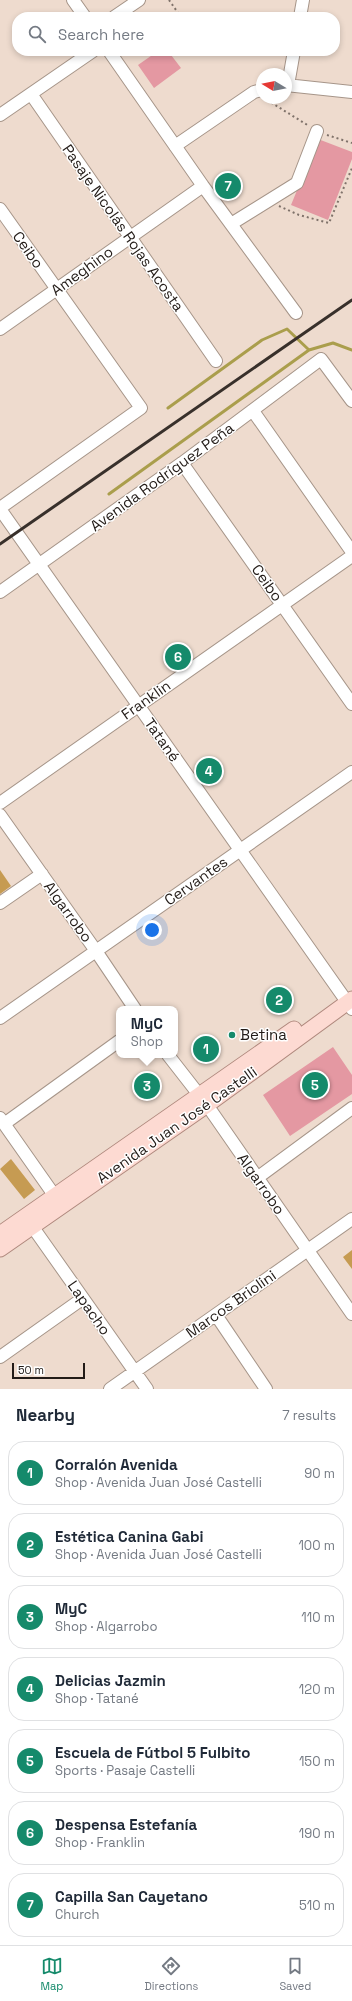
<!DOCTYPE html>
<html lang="en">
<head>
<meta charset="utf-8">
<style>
  :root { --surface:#fff; --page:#f2f2f3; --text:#1f2937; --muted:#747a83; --line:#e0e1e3; --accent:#158a6b }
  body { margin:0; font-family:"Space Grotesk",sans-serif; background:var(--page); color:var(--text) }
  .compass { position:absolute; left:256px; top:68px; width:36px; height:36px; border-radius:50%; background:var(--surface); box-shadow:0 2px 6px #0003; rotate:280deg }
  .scale { position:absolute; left:12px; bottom:10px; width:73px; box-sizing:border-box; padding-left:4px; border:2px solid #221b17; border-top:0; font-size:11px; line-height:14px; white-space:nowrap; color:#221b17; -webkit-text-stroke:3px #fff; paint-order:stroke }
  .you { position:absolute; left:152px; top:930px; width:14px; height:14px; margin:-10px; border:3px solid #fff; border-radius:50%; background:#1a73e8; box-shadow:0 0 0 6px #1a73e833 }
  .badge { display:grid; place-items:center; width:26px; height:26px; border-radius:50%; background:var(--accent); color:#fff; font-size:13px; font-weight:700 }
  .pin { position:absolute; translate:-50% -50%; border:2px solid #fff; box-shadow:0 1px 4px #0006 }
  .popup { position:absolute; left:116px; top:1006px; width:62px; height:52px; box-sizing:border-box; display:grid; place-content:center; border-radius:8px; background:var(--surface); filter:drop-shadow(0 1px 3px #0005); font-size:13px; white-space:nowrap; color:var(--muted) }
  .popup b { font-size:15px; color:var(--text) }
  .popup::after { content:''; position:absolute; left:50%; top:100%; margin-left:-8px; border:8px solid transparent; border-top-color:var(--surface) }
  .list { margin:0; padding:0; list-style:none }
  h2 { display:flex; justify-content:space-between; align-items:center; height:52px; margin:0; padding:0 16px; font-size:17px }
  h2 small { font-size:13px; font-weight:400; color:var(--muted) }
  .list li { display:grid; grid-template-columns:26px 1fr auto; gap:12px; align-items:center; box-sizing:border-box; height:64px; margin:0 8px 8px; padding:0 8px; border:1px solid var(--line); border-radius:16px }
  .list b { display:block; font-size:15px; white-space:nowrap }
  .list p { margin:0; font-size:13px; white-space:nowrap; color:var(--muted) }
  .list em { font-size:13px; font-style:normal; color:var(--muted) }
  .icon { flex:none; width:22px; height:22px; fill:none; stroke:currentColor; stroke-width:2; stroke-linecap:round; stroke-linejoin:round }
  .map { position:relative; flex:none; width:352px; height:1389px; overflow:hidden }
  .search { position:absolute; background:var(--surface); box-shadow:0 2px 6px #0003; left:12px; right:12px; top:12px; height:44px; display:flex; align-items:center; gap:10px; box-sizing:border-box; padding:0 14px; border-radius:16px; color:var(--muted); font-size:15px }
  .sheet { height:556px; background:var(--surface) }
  nav { display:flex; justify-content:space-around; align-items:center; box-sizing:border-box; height:56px; border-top:1px solid var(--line); background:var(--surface); font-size:11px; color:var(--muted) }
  nav a { display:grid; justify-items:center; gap:2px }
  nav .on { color:var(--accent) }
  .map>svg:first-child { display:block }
  .green { fill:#e498a2 }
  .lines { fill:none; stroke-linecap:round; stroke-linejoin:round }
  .stream { stroke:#aa9e4c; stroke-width:3 }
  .building { fill:#c69b52 }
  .minor-casing { stroke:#a69589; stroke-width:14 }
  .major-casing { stroke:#af887d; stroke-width:17 }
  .path { stroke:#7f726a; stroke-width:2; stroke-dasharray:2 3; stroke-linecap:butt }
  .minor { stroke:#fff; stroke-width:12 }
  .major { stroke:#fddad2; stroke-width:15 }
  .rail { stroke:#38302b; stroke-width:3 }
  .poi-dot { fill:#158a6b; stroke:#fff; stroke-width:1.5 }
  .labels { text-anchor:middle; stroke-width:3; stroke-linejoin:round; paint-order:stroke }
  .street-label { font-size:15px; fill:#221b17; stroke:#fff }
  .poi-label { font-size:15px; fill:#221b17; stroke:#fff; text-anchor:start }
</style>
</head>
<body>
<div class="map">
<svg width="352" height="1389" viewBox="0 0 352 1389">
  <rect width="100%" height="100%" fill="#eedbce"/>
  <path class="green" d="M158,51H168L181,68L154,88L138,65Z
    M318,139L352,152V159L328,220L291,205Z
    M333,1047L352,1075V1094L290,1136L263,1095Z"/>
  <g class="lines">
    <path class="stream" d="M168,408L262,340L287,329L309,350
      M109,494L309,350L333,343L352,350"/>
  </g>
  <path class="building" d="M0,870L11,886L0,894Z
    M11,1159L35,1190L24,1199L0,1169Z
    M352,1250V1269L343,1257Z"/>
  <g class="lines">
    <g class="minor-casing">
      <path id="minor" d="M73,0L85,17
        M114,17L139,0
        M300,17L303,0
        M109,51L203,186L296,313
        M286,85L352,92
        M288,85L294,51
        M31,94L216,361
        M0,115L93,51
        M175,146L254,92L262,90
        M0,209L141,408L0,508
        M231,224L297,183L317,131
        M0,329L203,186
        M253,411L352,552
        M182,463L352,704
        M0,509L352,1009
        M0,592L182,463L321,359L352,401
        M0,803L352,556
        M0,815L96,951L135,1009
        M0,903L42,874
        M0,1018L352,772
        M168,1055L207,1105L352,1314
        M0,1118L59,1202
        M4,1124L119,1041
        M257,1178L352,1108
        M32,1226L147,1389
        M216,1315L266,1389
        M0,1357L82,1299
        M110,1389L352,1219"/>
    </g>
    <g class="major-casing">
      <path id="major" d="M0,1234L294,1029
        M0,1249L207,1105L352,999"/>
    </g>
    <path class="path" d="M169,0L181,17
      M267,100L309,126
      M327,135L352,143
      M279,206L299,215L329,223L352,168"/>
    <use href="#minor" class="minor"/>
    <use href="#major" class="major"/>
    <path class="rail" d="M0,544L352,300"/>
  </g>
  <circle class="poi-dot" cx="232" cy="1035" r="4"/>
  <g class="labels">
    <g class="street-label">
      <text transform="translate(123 228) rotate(55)" y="5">Pasaje Nicolás Rojas Acosta</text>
      <text transform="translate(28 250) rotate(55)" y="5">Ceibo</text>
      <text transform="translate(82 271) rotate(-36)" y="5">Ameghino</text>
      <text transform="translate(162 477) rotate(-36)" y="5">Avenida Rodríguez Peña</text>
      <text transform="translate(267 583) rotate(55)" y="5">Ceibo</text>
      <text transform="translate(146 700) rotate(-35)" y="5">Franklin</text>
      <text transform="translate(162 740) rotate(55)" y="5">Tatané</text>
      <text transform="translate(196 881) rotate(-35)" y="5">Cervantes</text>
      <text transform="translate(68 912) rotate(54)" y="5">Algarrobo</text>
      <text transform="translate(177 1125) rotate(-35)" y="5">Avenida Juan José Castelli</text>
      <text transform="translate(261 1184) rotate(55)" y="5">Algarrobo</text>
      <text transform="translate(231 1304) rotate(-35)" y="5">Marcos Briolini</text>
      <text transform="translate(89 1308) rotate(55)" y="5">Lapacho</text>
    </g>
    <g class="poi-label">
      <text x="240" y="1040">Betina</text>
    </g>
  </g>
</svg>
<svg class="compass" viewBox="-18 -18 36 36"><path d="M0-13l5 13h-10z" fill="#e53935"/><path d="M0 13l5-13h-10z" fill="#747a83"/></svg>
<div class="scale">50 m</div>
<div class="you"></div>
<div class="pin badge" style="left:206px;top:1049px">1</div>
<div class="pin badge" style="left:279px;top:1000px">2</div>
<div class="pin badge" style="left:147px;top:1086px">3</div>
<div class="popup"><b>MyC</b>Shop</div>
<div class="pin badge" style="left:209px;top:771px">4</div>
<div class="pin badge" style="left:315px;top:1085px">5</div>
<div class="pin badge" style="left:178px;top:657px">6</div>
<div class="pin badge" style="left:228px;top:186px">7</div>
<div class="search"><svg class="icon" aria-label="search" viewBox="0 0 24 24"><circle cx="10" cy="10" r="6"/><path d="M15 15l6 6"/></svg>Search here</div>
</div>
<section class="sheet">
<h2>Nearby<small>7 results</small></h2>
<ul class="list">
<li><span class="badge">1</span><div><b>Corralón Avenida</b><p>Shop · Avenida Juan José Castelli</p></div><em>90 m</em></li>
<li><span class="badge">2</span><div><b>Estética Canina Gabi</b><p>Shop · Avenida Juan José Castelli</p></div><em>100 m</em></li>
<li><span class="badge">3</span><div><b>MyC</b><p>Shop · Algarrobo</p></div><em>110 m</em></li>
<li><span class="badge">4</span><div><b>Delicias Jazmin</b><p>Shop · Tatané</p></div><em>120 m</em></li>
<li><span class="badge">5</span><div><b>Escuela de Fútbol 5 Fulbito</b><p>Sports · Pasaje Castelli</p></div><em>150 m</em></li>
<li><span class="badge">6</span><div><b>Despensa Estefanía</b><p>Shop · Franklin</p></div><em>190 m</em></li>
<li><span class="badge">7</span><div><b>Capilla San Cayetano</b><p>Church</p></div><em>510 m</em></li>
</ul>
</section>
<nav>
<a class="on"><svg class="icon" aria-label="map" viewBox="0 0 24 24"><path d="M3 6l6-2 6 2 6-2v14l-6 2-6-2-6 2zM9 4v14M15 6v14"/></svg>Map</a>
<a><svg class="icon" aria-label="directions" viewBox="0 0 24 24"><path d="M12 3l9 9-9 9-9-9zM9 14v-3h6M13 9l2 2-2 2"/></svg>Directions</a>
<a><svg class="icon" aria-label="saved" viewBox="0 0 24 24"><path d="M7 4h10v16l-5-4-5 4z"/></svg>Saved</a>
</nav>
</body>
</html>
